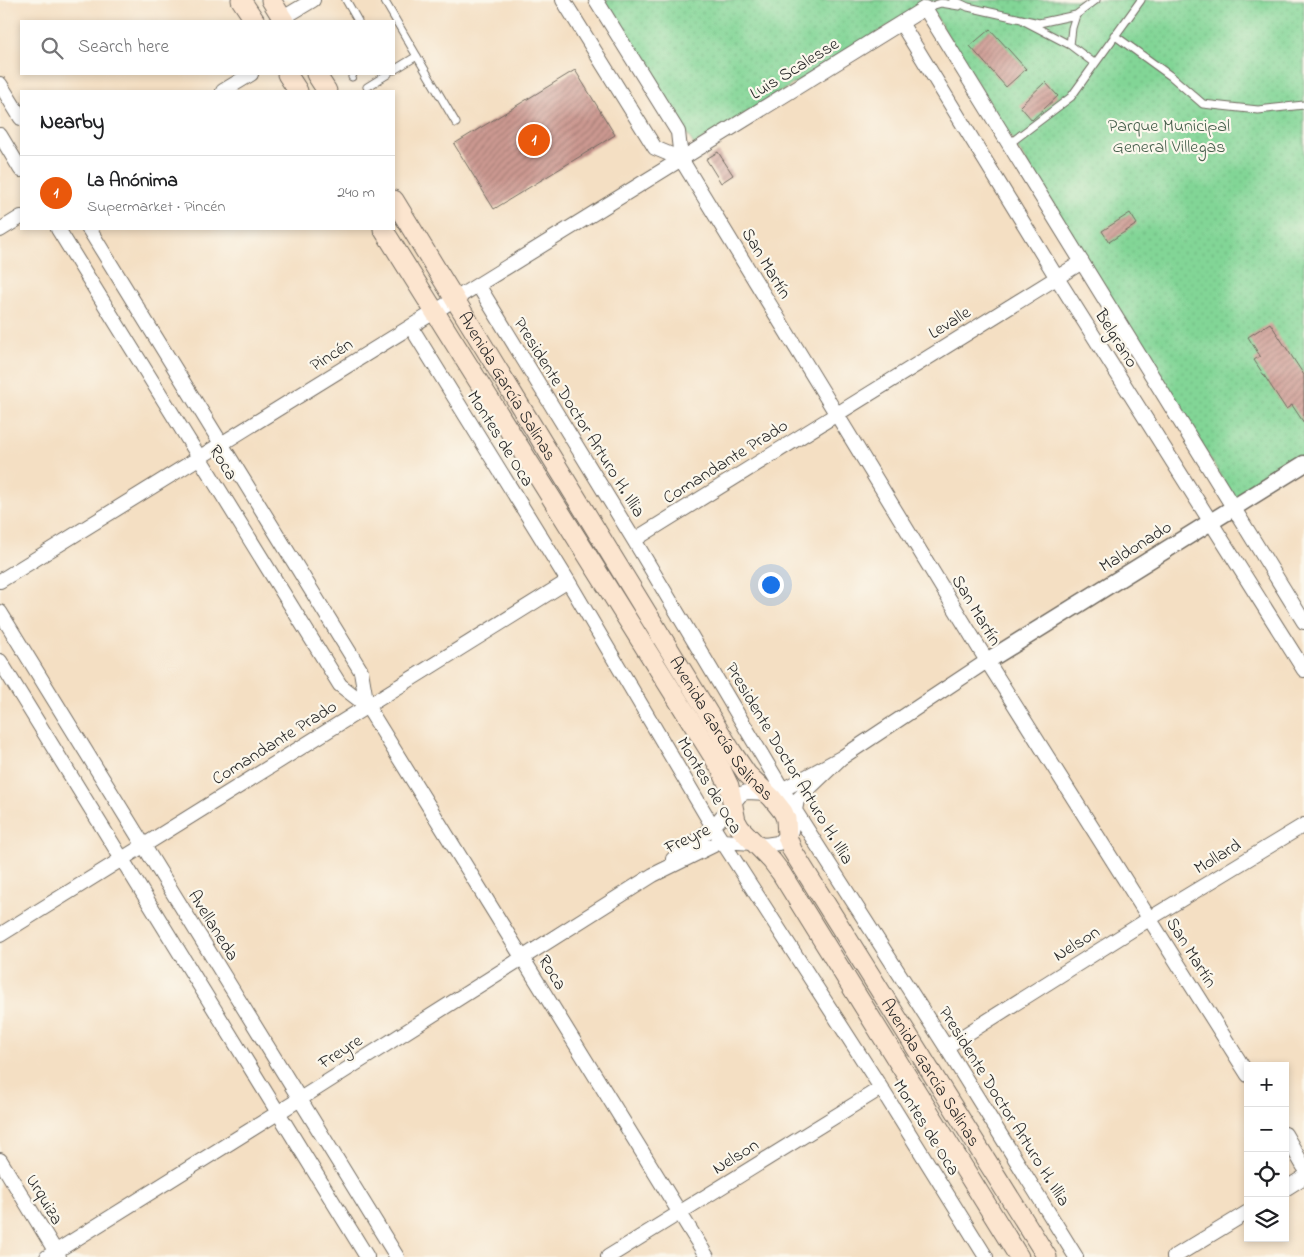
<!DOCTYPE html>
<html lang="en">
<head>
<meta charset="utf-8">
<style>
  :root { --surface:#fff; --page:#f2f2f2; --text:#202124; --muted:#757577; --line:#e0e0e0; --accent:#ea580c }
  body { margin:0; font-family:"Indie Flower",sans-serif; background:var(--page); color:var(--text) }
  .controls { position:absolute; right:15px; bottom:15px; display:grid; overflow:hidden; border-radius:0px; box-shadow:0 2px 8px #0003 }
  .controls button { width:45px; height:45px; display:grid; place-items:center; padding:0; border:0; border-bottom:1px solid var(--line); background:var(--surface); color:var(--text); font:25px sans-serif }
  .you { position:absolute; left:770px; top:584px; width:18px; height:18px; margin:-12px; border:4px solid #fff; border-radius:50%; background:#1a73e8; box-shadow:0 0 0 8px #1a73e833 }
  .badge { display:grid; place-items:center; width:32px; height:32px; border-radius:50%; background:var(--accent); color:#fff; font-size:16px; font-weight:700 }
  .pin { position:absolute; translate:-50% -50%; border:2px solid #fff; box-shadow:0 1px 5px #0006 }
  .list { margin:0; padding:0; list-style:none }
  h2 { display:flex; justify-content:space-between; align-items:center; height:65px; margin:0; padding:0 20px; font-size:21px }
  h2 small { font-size:16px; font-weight:400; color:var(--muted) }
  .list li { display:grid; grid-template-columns:32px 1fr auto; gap:15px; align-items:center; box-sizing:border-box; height:75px; padding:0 20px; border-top:1px solid var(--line) }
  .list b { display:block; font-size:19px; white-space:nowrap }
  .list p { margin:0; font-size:16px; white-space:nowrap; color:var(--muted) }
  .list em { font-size:16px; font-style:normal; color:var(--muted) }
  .icon { flex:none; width:28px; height:28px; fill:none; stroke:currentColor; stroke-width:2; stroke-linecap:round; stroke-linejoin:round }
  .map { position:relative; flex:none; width:1304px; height:1257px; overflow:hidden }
  .search { position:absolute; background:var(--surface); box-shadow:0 2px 8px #0003; left:20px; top:20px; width:375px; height:55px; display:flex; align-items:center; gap:12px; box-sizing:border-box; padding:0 18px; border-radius:0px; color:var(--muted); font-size:19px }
  .panel { position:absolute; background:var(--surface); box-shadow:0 2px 8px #0003; left:20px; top:90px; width:375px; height:140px; border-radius:0px }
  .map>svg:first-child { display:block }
  .park { fill:url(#park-dots); stroke:#568060 }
  .building { fill:url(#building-hatch) }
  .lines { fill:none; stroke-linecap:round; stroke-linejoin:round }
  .service-casing { stroke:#716a60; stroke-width:9 }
  .minor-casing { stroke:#716a60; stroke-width:16 }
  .tertiary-casing { stroke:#716a60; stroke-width:19 }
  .secondary-casing { stroke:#716a60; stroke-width:21 }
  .service { stroke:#fff; stroke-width:7 }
  .minor { stroke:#fff; stroke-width:14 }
  .tertiary { stroke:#fff; stroke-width:16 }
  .secondary { stroke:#fce5cf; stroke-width:19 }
  .labels { text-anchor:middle; stroke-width:4.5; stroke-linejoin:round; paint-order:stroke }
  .street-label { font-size:18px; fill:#2b2b2b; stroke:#fbf7ec }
  .park-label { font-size:18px; fill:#455e4b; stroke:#fbf7ec }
</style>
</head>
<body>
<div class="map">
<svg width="1304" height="1257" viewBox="0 0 1304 1257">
  <defs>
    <pattern id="park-dots" width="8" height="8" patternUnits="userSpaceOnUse" patternTransform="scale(1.25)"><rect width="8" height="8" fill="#82d596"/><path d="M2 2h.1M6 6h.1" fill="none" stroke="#70b781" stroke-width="1.8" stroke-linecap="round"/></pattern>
    <pattern id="building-hatch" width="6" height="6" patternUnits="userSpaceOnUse" patternTransform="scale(1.25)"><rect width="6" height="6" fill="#cc9991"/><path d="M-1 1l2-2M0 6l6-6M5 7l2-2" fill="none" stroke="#a67d77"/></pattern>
  </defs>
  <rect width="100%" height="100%" fill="#fbf7ec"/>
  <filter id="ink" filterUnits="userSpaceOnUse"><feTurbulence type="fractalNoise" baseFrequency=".02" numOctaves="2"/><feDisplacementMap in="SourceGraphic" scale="10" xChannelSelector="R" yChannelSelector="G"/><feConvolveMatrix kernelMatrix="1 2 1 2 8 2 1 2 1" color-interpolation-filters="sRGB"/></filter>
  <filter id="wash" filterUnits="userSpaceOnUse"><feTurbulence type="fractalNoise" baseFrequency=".0096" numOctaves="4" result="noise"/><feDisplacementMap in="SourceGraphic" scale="20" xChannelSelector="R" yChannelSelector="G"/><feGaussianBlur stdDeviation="1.12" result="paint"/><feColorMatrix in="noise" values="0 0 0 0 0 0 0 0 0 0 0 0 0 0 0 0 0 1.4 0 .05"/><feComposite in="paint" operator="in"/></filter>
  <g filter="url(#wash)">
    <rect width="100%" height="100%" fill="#f4dfc3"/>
    <path class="park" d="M603,0H1304V456L1235,499L927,2L694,145Z"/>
    <g id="blocks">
      <path class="building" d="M990,29L1026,69L1006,87L970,46Z
        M575,70L615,135L494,209L454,144Z
        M1045,82L1058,96L1032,120L1020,106Z
        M718,152L733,175L721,183L706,159Z
        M1130,213L1137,224L1109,242L1102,231Z
        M1270,323L1304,375V423L1292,405L1286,409L1254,360L1260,356L1248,337Z"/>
    </g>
  </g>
  <g filter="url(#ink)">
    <use href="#blocks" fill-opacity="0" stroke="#716a60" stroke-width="1"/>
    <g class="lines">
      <g class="service-casing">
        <path id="service" d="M346,0L358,21
          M384,0L456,123
          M953,0L968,7L1039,23L1076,15L1096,0
          M925,8L941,3L959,6
          M1024,21L1070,45L1094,63
          M1114,35L1172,77L1203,104L1258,110L1304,105
          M1070,45L1072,28L1076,15
          M394,70L417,56
          M352,77L353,74
          M367,87L388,74
          M1009,144L1071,97L1141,0"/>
      </g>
      <g class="minor-casing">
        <path id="minor" d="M563,0L655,148L681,159
          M596,0L678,132L681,159L987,661L1248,1075
          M278,21L313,0
          M901,23L1057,278L1304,670
          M0,84L21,118
          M223,91L251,74
          M0,135L21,170
          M58,229L340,685L367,706L707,1257
          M89,229L361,671L367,706
          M0,230L21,217
          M478,285L634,540L794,809L946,1047L1076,1257
          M411,327L568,581L713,827L881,1088L986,1257
          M634,540L1082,262
          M0,581L925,8L1304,622
          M0,612L397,1257
          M0,661L367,1257
          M673,859L713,827L741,794L747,792L768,793L782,790L795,783L841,758L987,661
          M0,935L568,581
          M946,1047L1149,919L1304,825
          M1285,1134L1304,1167
          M0,1160L59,1257
          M1285,1189L1304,1177
          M47,1257L300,1099L653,875L722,841L753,843L765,845L778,843L791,831L797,800L841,758
          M608,1257L881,1088
          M1174,1257L1248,1212"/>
      </g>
      <g class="tertiary-casing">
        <path id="tertiary" d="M987,661L1304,464"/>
      </g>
      <g class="secondary-casing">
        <g id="secondary">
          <path d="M241,0L255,21"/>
          <path d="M271,0L284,21"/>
          <path d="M287,74L298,91"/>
          <path d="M316,74L327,91"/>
          <path id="s1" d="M394,200L732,752L747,774L772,798L783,812L786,819L787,836L792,850L1047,1257"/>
          <path d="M383,229L721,769L729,786L736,821L740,828L772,861L781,873L1019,1257"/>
        </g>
      </g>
      <use href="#service" class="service"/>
      <use href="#minor" class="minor"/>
      <use href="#tertiary" class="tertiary"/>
      <use href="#secondary" class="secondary"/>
    </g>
  </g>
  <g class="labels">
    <g class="street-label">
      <text transform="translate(794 68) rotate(-32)" y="6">Luis Scalesse</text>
      <text transform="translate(767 263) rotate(59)" y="6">San Martín</text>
      <text transform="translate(949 322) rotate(-32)" y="6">Levalle</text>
      <text transform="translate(1117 338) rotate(58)" y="6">Belgrano</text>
      <text transform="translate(331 354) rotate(-32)" y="6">Pincén</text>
      <text dy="6" stroke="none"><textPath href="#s1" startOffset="218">Avenida García Salinas</textPath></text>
      <text transform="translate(580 417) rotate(58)" y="6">Presidente Doctor Arturo H. Illia</text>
      <text transform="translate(501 438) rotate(58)" y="6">Montes de Oca</text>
      <text transform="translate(725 461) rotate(-32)" y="6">Comandante Prado</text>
      <text transform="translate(224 462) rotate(58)" y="6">Roca</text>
      <text transform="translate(1135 546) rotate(-32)" y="6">Maldonado</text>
      <text transform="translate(977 610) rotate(59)" y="6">San Martín</text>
      <text dy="6" stroke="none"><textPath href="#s1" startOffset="622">Avenida García Salinas</textPath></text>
      <text transform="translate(274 742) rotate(-32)" y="6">Comandante Prado</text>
      <text transform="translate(790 763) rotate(59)" y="6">Presidente Doctor Arturo H. Illia</text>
      <text transform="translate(710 785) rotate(59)" y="6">Montes de Oca</text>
      <text transform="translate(687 838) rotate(-25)" y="6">Freyre</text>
      <text transform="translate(1217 856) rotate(-31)" y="6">Mollard</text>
      <text transform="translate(214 925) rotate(58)" y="6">Avellaneda</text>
      <text transform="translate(1076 943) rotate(-32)" y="6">Nelson</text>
      <text transform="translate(1192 952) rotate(58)" y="6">San Martín</text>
      <text transform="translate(553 972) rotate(58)" y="6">Roca</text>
      <text transform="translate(340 1051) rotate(-33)" y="6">Freyre</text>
      <text dy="6" stroke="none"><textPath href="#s1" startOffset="1028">Avenida García Salinas</textPath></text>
      <text transform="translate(1005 1106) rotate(58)" y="6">Presidente Doctor Arturo H. Illia</text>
      <text transform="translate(927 1127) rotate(58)" y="6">Montes de Oca</text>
      <text transform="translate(735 1156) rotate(-32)" y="6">Nelson</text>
      <text transform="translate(45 1199) rotate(59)" y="6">Urquiza</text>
    </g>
    <g class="park-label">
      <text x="1169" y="131">Parque Municipal<tspan x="1169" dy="21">General Villegas</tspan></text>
    </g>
  </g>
</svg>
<div class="controls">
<button>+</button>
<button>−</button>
<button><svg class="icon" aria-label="locate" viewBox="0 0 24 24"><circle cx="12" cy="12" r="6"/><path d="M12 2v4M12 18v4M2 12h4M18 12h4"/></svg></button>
<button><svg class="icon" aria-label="layers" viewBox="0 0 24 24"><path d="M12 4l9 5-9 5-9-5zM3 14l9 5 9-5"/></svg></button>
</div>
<div class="you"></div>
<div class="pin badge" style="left:534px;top:140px">1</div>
<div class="search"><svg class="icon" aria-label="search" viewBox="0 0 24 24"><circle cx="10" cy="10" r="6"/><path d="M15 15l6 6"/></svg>Search here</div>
<section class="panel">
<h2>Nearby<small></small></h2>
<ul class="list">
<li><span class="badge">1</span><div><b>La Anónima</b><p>Supermarket · Pincén</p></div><em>240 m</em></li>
</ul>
</section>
</div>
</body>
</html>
